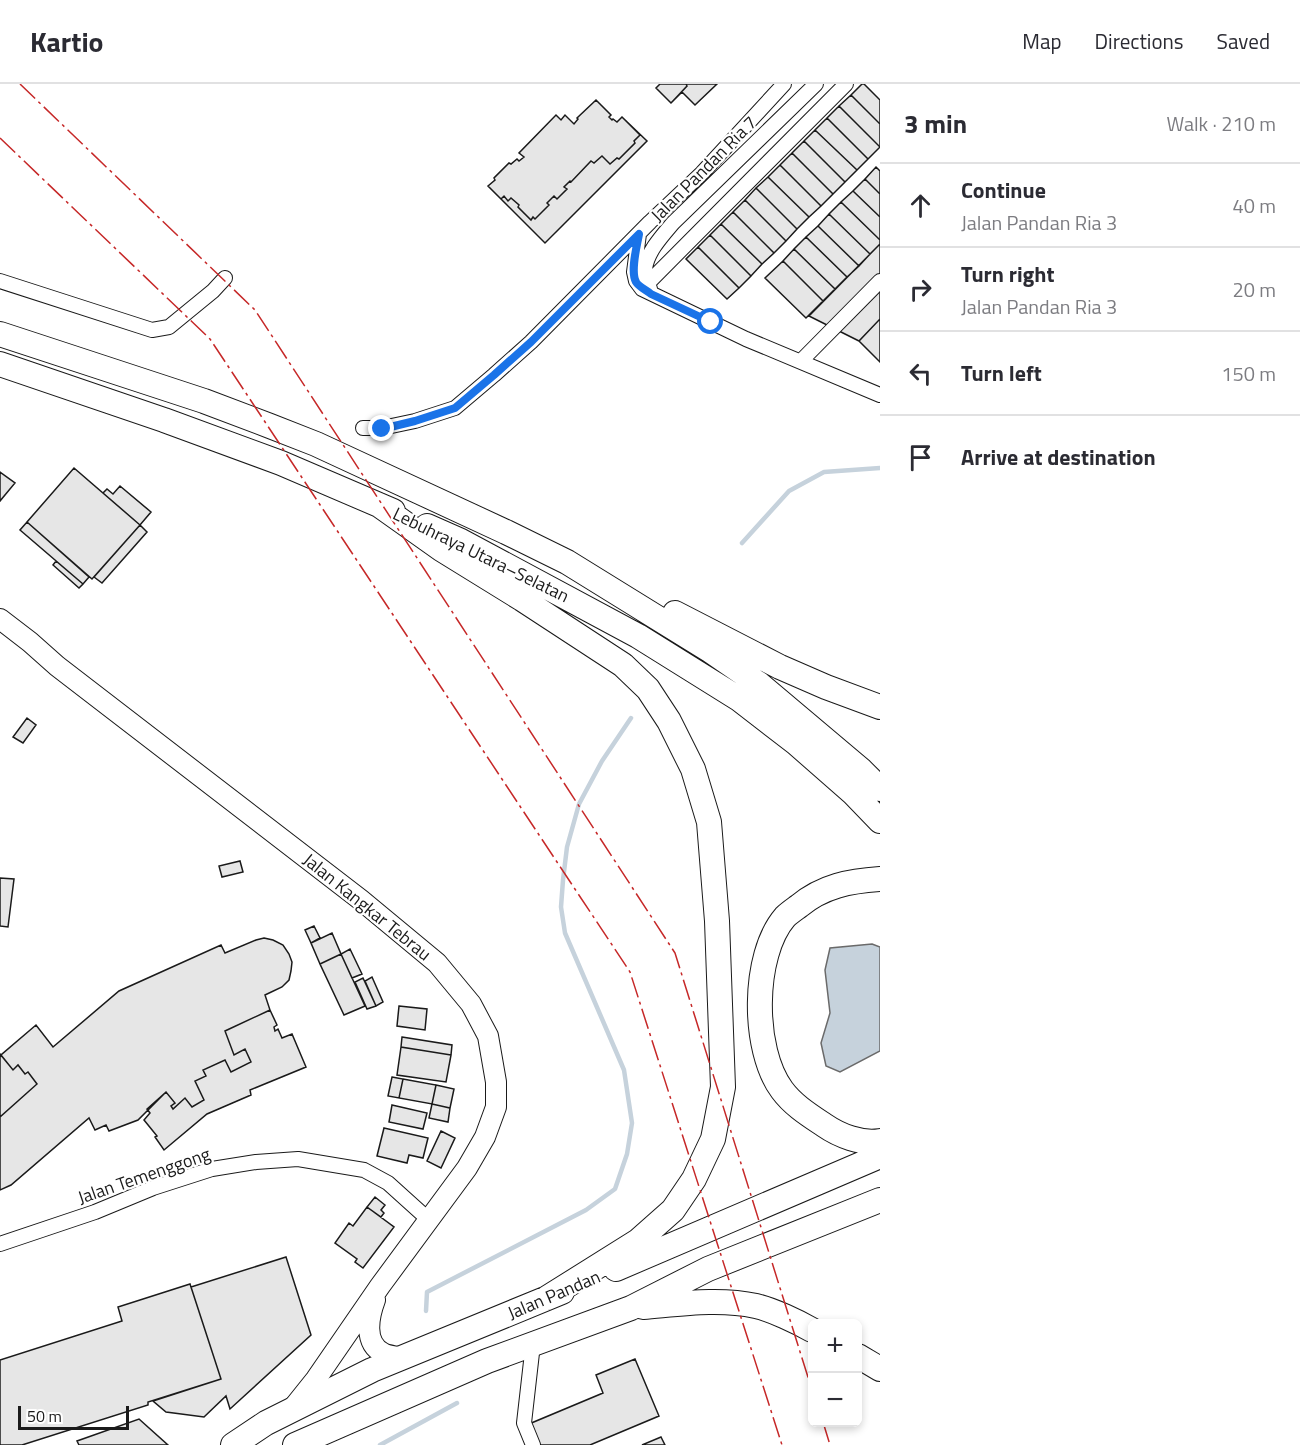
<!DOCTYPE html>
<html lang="en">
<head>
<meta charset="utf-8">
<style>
  :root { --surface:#fff; --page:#f7f7f7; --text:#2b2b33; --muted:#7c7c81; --line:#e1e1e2 }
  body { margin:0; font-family:"Titillium Web",sans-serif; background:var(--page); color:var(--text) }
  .controls { position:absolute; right:18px; bottom:18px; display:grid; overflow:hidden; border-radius:9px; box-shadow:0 3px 9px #0003 }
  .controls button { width:54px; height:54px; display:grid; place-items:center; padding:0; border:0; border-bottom:2px solid var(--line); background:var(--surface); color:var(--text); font:30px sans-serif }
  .scale { position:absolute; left:18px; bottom:15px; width:111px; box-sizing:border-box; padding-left:6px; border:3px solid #1a1a1a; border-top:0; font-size:16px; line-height:21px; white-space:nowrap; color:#1a1a1a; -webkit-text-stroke:4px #fff; paint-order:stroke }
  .stop { position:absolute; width:18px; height:18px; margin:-14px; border:4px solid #1a73e8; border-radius:50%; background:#fff }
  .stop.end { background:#1a73e8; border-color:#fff; box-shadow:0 2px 6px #0008 }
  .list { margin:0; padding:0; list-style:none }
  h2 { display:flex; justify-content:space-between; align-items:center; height:78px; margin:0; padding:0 24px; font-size:26px }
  h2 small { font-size:20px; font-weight:400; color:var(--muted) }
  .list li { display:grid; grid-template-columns:39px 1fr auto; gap:18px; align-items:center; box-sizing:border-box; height:84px; padding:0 24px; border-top:2px solid var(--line) }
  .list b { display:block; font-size:22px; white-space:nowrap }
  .list p { margin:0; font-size:20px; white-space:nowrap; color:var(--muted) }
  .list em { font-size:20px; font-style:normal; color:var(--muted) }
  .icon { flex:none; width:33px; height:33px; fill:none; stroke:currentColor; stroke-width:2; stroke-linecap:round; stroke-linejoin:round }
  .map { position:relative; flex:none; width:880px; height:1361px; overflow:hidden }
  header { display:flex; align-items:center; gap:36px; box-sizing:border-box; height:84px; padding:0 30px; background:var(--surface); border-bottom:2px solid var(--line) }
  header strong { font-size:28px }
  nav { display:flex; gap:33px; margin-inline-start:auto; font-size:21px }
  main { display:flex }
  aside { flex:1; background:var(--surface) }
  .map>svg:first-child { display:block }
  .water { fill:#c6d2dc; stroke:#6a6a6a; stroke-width:1.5 }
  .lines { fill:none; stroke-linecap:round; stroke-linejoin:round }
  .stream { stroke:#c6d2dc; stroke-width:4.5 }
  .building { fill:#e6e6e6; stroke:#1a1a1a; stroke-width:1.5 }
  .street-casing { stroke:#1a1a1a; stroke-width:16 }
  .secondary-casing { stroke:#1a1a1a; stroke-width:22 }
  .highway-casing { stroke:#1a1a1a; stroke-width:26 }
  .street { stroke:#fff; stroke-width:14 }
  .secondary { stroke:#fff; stroke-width:20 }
  .highway { stroke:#fff; stroke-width:24 }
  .power { stroke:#c62828; stroke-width:1.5; stroke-dasharray:21 4.5 3 4.5; stroke-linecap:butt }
  .route { stroke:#1a73e8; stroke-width:8 }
  .labels { text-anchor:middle; stroke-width:4.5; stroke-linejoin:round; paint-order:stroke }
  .street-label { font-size:18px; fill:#1a1a1a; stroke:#fff }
</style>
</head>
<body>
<header>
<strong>Kartio</strong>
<nav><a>Map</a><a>Directions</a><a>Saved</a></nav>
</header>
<main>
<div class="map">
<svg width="880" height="1361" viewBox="0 0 880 1361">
  <rect width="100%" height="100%" fill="#fff"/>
  <path class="water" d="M872,860L880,863V967L840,988L826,982L821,959L830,929L825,886L830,864Z"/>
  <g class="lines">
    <path class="stream" d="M742,459L789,407L824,388L880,384
      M426,1227L427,1208L586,1126L615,1105L627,1070L632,1039L624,986L565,849L561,823L563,796L567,763L579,720L602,677L631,634
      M380,1361L457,1319"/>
  </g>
  <path class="building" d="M660,0H717L695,21L682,8L671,19L656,4Z
    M660,0H686L687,2L671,19L656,4Z
    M862,0H864L880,16V40L851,11Z
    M851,11L880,40V63L839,22Z
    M596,16L611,31L609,33L612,36L613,35L617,38L622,33L647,57L545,159L488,102L495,96L494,94L509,79L511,80L517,75L519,77L524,73L519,69L556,31L561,36L565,31L574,40L578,35L577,34Z
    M596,16L611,31L609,33L612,36L613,35L617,38L622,33L640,51L634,57L635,59L619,75L617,74L610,80L602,72L594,79L591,77L571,98L570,97L564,103L567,105L557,115L554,112L547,119L549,121L535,135L533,133L531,136L518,123L519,121L511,114L508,117L504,112L501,115L488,102L495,96L494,94L509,79L511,80L517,75L519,77L524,73L519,69L556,31L561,36L565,31L574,40L578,35L577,34Z
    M839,22L880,63L868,75L827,34Z
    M827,34L868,75L857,86L815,46Z
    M815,46L857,86L845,98L804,57Z
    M804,57L845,98L833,110L792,69Z
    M792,69L833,110L821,122L780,81Z
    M780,81L821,122L809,133L768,93Z
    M876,83L880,87V110L865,95Z
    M768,93L809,133L797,145L756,104Z
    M865,95L880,110V133L853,107Z
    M756,104L797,145L786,157L745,116Z
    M853,107L880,133V156L841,118Z
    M745,116L786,157L774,169L733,128Z
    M841,118L880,156V160L870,170L829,130Z
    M733,128L774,169L762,180L721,140Z
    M829,130L870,170L859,182L818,142Z
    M721,140L762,180L751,192L710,151Z
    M818,142L859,182L847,193L806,153Z
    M710,151L751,192L739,204L698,163Z
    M806,153L847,193L835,205L794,165Z
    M880,160V235L859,257L809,232Z
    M698,163L739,204L727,215L686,175Z
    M794,165L835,205L823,217L783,177Z
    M783,177L823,217L806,234L765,194Z
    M880,235V278L859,257Z
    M74,384L140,441L92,495L27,438Z
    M0,388L15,399L0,417Z
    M120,402L151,428L140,441L103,409L107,405L113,410Z
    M27,438L89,493L83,500L20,446Z
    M140,441L147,448L102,499L94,493Z
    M56,477L83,500L79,504L53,481Z
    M27,634L36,641L23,659L13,653Z
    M240,777L243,788L222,793L219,782Z
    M0,794L14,795L8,843L0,842Z
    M314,842L320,854L311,859L305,846Z
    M332,849L341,870L320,880L311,859Z
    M264,854L273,856L283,861L289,870L292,878L291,887L289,896L282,903L265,911L270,926L225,947L234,971L245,965L251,978L231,988L225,976L203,986L206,992L195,997L204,1016L192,1023L185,1014L173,1025L171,1022L175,1019L166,1008L138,1036L109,1047L106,1041L95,1046L89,1034L11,1101L0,1106V1033L37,1000L28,988L25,990L18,981L13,986L1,971L36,941L53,963L119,907L221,861L225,869L256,856Z
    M350,865L362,890L352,894L341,870Z
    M341,870L365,922L344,931L320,880Z
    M372,893L383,918L376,922L365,897Z
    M363,894L376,922L367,925L355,898Z
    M399,922L427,925L425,946L397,942Z
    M270,926L277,941L274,943L275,947L278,945L282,954L292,950L306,983L250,1006L251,1011L207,1030L164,1066L155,1053L157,1052L144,1036L150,1029L147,1025L166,1008L175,1019L171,1022L173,1025L185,1014L192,1023L204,1016L195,997L206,992L203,986L225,976L231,988L251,978L245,965L234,971L225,947Z
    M402,953L452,961L451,971L401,963Z
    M401,963L451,971L446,998L397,991Z
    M0,970L13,986L18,981L25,990L28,988L37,1000L0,1033Z
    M392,993L403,995L399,1014L388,1012Z
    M403,995L436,1001L432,1020L399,1014Z
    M436,1001L454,1005L450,1024L432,1020Z
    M432,1020L450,1024L448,1038L429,1034Z
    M392,1021L427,1029L423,1045L389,1038Z
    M384,1044L428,1054L423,1074L409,1071L407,1079L377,1072Z
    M441,1047L455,1054L441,1084L427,1077Z
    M375,1113L385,1121L381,1126L384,1129L381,1133L367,1123Z
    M367,1123L394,1143L363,1184L355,1178L357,1175L335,1159L349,1139L353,1142Z
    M286,1173L311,1251L230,1325L226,1312L204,1333L166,1328L153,1317L221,1295L191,1203Z
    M190,1200L221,1295L148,1318V1321L22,1361H0V1276L122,1237L118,1223Z
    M635,1275L659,1332L590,1361H538L529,1340L603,1309L596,1291Z
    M139,1335L168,1361H79L77,1357Z
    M661,1353L665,1361H642Z"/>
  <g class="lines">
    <g class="street-casing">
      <path id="street" d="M639,150L634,188L636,197L642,205L746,255L880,311
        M0,197L152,246L169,243L213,207L225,194
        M648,199L846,0
        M650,205C648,199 645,191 645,185C647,168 662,152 673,139L816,0
        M801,277L880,197
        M363,344H382L415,337L455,324L494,291L531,258L650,138L702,89L784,0
        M0,1160L95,1128L153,1104L212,1085L256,1078L298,1075L364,1086L388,1099L429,1136
        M533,1361L524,1339L533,1260"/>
    </g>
    <g class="secondary-casing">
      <path id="secondary" d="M0,535L30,558L57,582L361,816L437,879L471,920L488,952L496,998V1023L485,1053L467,1084L380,1202L316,1295L292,1325
        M375,1216C369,1232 363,1259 383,1269C388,1272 396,1272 402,1274"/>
    </g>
    <g class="highway-casing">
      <path id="highway" d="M0,250L204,317L270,342L316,360L506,448L567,478L711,567L759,600L861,686L880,705
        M0,280L164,336L281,379L393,427
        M379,421L441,465L522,515L623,581L648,605L669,637L693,685L709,738L717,837L723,1003L713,1055L694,1095L673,1126L638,1157L547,1214
        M427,442L461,457L638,552L739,615L796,659L853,709L880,737
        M675,529L780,583L826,603L880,623
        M880,795C850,797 823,802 799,822C795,825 789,829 785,833C752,871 752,966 782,1006C793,1021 809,1031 824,1041C840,1052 861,1060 880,1057
        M616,1185L880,1072
        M643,1223C680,1220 719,1214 756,1222C773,1226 798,1238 812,1246
        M858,1272L880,1285
        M233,1361L266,1339L372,1286L562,1208
        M295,1361L487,1277L631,1224L708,1185L880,1116"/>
    </g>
    <use href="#street" class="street"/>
    <use href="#secondary" class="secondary"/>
    <use href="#highway" class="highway"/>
    <path class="power" d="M20,0L255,226L675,869L812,1306
      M0,54L210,255L630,888L782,1361
      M823,1338L830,1361"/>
  </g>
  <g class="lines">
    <path class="route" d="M382,345L415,337L455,324L494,291L531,258L639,150C637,162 630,187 636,198C639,203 646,206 651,210L711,238"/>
  </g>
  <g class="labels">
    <g class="street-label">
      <text transform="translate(704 85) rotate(-45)" y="6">Jalan Pandan Ria 7</text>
      <text transform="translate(481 471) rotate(26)" y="6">Lebuhraya Utara–Selatan</text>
      <text transform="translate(367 823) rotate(39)" y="6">Jalan Kangkar Tebrau</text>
      <text transform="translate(144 1092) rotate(-19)" y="6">Jalan Temenggong</text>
      <text transform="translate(554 1211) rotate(-23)" y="6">Jalan Pandan</text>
    </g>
  </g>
</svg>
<div class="controls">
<button>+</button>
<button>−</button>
</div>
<div class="scale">50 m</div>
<div class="stop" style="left:711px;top:238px"></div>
<div class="stop end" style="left:382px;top:345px"></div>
</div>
<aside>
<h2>3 min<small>Walk · 210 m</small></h2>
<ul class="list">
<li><svg class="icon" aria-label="ahead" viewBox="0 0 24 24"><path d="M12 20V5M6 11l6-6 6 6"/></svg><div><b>Continue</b><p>Jalan Pandan Ria 3</p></div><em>40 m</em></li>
<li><svg class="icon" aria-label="right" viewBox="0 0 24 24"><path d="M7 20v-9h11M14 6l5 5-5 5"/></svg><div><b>Turn right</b><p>Jalan Pandan Ria 3</p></div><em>20 m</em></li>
<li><svg class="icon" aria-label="left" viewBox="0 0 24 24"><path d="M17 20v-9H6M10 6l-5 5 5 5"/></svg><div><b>Turn left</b></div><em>150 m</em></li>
<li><svg class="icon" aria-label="arrive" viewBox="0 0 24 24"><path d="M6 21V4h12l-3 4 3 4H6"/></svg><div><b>Arrive at destination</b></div></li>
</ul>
</aside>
</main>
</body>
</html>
